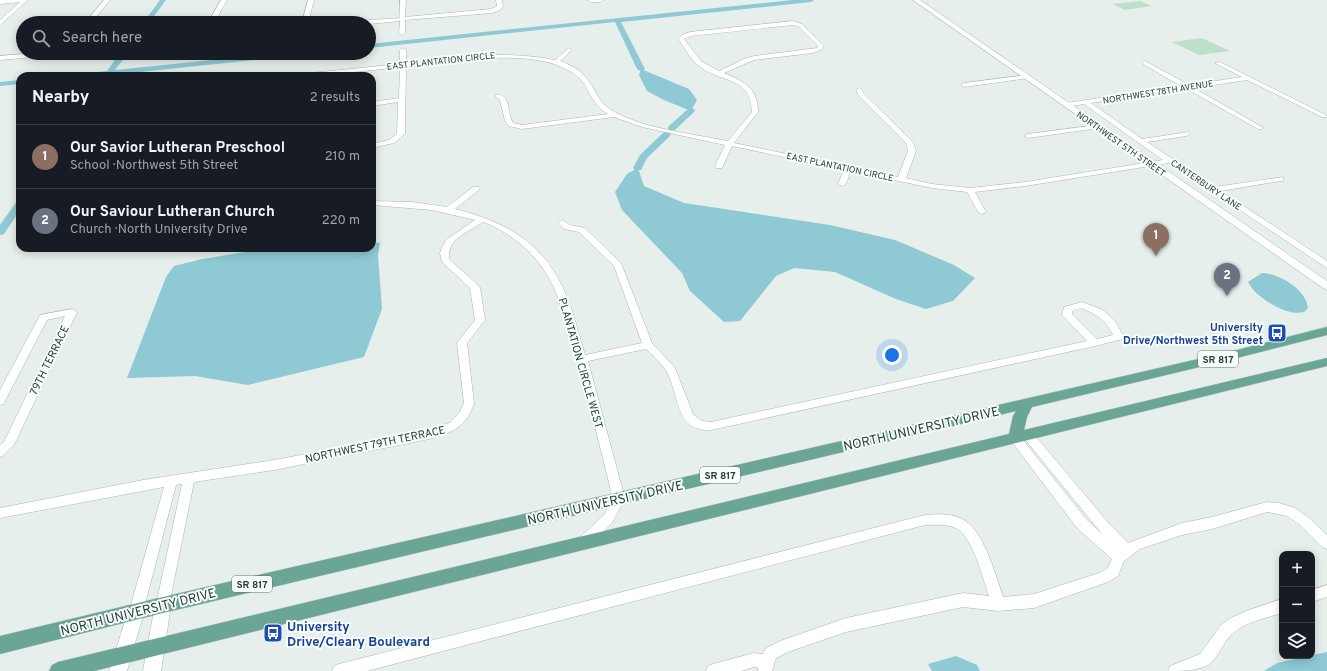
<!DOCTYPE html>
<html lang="en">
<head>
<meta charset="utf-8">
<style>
  :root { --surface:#171b24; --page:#242831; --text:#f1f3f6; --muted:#9ea1a6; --line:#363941; --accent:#d93025 }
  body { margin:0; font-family:Overpass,sans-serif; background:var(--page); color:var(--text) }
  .controls { position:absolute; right:12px; bottom:12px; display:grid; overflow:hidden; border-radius:8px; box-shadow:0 2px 10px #0003 }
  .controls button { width:36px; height:36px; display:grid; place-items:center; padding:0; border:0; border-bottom:1px solid var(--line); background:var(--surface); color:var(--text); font:20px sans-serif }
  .you { position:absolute; left:892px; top:355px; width:14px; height:14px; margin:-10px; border:3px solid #fff; border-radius:50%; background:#1a73e8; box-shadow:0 0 0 6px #1a73e833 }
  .badge { display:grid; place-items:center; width:26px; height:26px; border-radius:50%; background:var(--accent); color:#fff; font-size:13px; font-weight:700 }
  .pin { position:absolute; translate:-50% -33px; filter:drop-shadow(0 1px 2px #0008) }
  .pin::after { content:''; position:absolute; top:21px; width:14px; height:12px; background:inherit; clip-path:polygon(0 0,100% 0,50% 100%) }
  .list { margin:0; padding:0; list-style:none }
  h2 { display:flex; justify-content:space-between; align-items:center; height:52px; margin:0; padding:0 16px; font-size:17px }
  h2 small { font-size:13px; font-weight:400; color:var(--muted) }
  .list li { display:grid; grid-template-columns:26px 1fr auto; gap:12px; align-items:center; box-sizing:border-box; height:64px; padding:0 16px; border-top:1px solid var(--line) }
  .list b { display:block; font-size:15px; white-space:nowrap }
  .list p { margin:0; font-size:13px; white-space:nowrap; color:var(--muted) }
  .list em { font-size:13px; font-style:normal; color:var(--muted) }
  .icon { flex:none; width:22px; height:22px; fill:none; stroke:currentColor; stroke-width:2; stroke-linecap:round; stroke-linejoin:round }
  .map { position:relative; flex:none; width:1327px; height:671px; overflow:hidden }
  .search { position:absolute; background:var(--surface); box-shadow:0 2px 10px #0003; left:16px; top:16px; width:360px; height:44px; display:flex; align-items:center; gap:10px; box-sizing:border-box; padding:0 14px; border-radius:22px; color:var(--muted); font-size:15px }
  .panel { position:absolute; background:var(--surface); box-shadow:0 2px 10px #0003; left:16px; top:72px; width:360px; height:180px; border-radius:12px }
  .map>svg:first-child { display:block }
  .green { fill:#bfe0c8 }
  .water { fill:#8ec9d4 }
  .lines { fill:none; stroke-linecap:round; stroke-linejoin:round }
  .canal { fill:#8ec9d4; fill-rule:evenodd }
  .minor-casing { stroke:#a8b8b2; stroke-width:1 }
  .tertiary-casing { stroke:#a8b8b2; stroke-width:1 }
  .primary-casing { stroke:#c2cac8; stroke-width:1 }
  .minor { fill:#fff; fill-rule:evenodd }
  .tertiary { fill:#fff; fill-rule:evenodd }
  .primary { fill:#6aa596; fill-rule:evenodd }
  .labels { text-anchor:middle; stroke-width:4; stroke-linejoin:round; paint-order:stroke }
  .far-street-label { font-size:9px; fill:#24423a; stroke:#f7fbf9 }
  .shield { fill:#f7fbf9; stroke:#637a73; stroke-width:1 }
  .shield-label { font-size:10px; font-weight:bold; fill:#24423a }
  .transit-label { font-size:11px; font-weight:bold; fill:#164399; stroke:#f7fbf9; text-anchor:end }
  .street-label { font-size:11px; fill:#24423a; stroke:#f7fbf9 }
  .near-street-label { font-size:13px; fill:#24423a; stroke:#f7fbf9 }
  .near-transit-label { font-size:13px; font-weight:bold; fill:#164399; stroke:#f7fbf9; text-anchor:start }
</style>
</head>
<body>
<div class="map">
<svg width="1327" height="671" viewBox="0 0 1327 671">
  <rect width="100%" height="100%" fill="#e6efeb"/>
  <path class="green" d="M1140,1L1152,6L1125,10L1113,4Z
    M1202,38L1230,51L1199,55L1172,42Z"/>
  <path class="water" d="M641,69L689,89L697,100L691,111L664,100L647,91L639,75Z
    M638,168L644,186L684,203L830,225L895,240L954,265L975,278L953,301L926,309L896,299L835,272L794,268L776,276L740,321L724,322L690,291L682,273L622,210L615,192L627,174Z
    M372,242L380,243L378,255L382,309L364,357L248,385L195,376L127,378L166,277L174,266L202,259L270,248H372Z
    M1262,273C1280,274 1306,289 1308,308L1304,312C1287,317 1255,297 1248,282Z
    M1327,652V671H1264L1277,663Z
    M956,656L977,665L980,671H932L928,664Z"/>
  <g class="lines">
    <path class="canal" d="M160,0H166L149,23H143Z
      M793,0H814L811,2L621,22L645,69L641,71L637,69L615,22L369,48V44Z
      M120,53H128L115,70L279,53H304L300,55L112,75L111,76H73L77,74L107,71Z
      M20,80V84L0,86V82Z
      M688,109H694L695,111L675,130H669L668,128L669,126Z
      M667,131L671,134L670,136L647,158L641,170H635L633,168L640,155L664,132Z
      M20,200V210L4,234L0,235V225L17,201Z"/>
    <g class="minor-casing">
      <path id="minor" d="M0,0H28L0,25V20L20,2L0,4Z
        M104,0H110L91,23H85Z
        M221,0H227L214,23H208Z
        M308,0H314L308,23H302Z
        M400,0H406L405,17L491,9L497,6L496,0H502L503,6L500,10L492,13L405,20V33L402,35L399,33L400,21L369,24L354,23L357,21L400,18Z
        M587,0H604C600,3 591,3 587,0Z
        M793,21L802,24L824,46L821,50L813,53L754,60L724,73C745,82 758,88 758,112L734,143L898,177L908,151L906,143L859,96L856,90L859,88L861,89L864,94L913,142L916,151L906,178L932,184L970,188L1025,182L1163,160L1084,104L1066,107L1063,105L1066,103L1181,86L1143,64L1142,63L1145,61L1189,85L1242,77L1215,63L1220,62L1326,115L1327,117H1322L1247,80L1194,88L1262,127V129H1258L1187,89L1091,103L1142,139L1189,132L1190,134L1186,136L1147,142L1215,187L1283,177V181H1280L1221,191L1327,261V268L1169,163L1025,186L975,192L986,212L982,214L978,212L967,192L932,188L851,171L846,184L842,186L838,184L844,170L732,146L722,168H716L715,166L725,145L642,127L614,117L522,129L509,126L505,121L500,100L496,97V95C511,93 507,114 513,123L522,125L608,114C588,101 590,84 573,73C534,46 451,62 406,67L405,134L394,143L372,148V144L389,140L397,134L398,102L372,106V102L399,98L400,67L318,76H298L301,74L400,64V50L403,48L406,50V63C456,57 505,50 555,60L569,48L572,50L560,61C571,65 581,70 588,80C596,91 598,101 610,109C638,128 693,134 728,141L752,112C751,76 721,83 699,66C690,59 685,48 678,39L682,35L690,32ZM793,25L798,26L818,46L817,48L754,56L744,59L719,71L702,62L684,39L691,36Z
        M36,53H59L56,55L0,60V56Z
        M1027,75L1030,77L1029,78L964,87L961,85L964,83Z
        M1097,125L1100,127L1099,128L1028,138L1024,136L1028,134Z
        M473,187H479L480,189L455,209C507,222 546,244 567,297C574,315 579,335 585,355L642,343L614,266L579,232L564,229L558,223L562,220L570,225L585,228L621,263L652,343L675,368L693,414L702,421L711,422L1087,341L1062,315L1064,307L1082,302L1103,310L1115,321L1124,337L1123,339L1095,346L711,430C673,432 680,391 665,369C660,362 652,355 646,349L588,361L625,499L612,523L589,546L584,548L579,546L578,542L579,538L604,515L613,499C600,445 586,391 570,337C563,314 558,290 544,270C529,248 507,231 483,222C468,232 447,239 449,259L480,287L485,320L467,343L474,403C466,428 453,432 429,439L274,470L194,482L168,610L163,612L158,610L156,605L182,484L176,485L143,612L141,617L136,619L131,617L129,612L164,487L0,518V508L143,480L274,460L429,431L451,422L459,413L464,403L457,343L475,320L470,288L442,262L440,253L442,247L447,239L475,220L432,210L372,205V201L412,202L447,207ZM1081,308C1098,315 1105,319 1113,335L1097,339L1072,314V311Z
        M72,309L77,312L14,445L4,455L0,457V445L4,442L65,316L47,320L5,401L4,404L0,405V390L40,315Z
        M1028,431L1032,432L1106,520L1128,543L1182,523L1212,517L1267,502L1279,503L1295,508L1308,517L1327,535V549L1322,547L1300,525L1287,516L1267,512L1212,529L1182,535L1140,549L1124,561L1118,576L1108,582L1034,608L998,611L963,607L846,632L788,652L776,658L772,671H758V668L754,667L741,671H706L708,666L713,664L754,653L763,654L766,648L780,641L846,618L963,593L989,596C983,579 972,532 953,527C944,524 934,525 925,525L367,671H332L334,666L339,664L925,515C938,514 950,513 962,519C983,528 996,576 1003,597L1034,594L1099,573L1108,568L1112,559L1077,528L1009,438L1011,435L1015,434L1019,435L1087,520L1102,534L1024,438L1022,435L1024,432Z
        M1327,585V597L1312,602V590Z
        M1282,599V613C1266,618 1244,622 1231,635C1224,642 1219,654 1212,662C1203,671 1180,671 1168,671L1170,666L1200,654L1221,625L1229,619L1246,611Z"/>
    </g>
    <g class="tertiary-casing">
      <path id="tertiary" d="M913,0H920L1327,281V290L1323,288Z
        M163,597L169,599L171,605L161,671H143L155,605L157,599Z
        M136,604L142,606L144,612L127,671H109L128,612L130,606Z"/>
    </g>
    <g class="primary-casing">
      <path id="primary" d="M1327,327V335L1233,359L1032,407L1027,417L1024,430L1327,358V366L94,671H49L52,665L58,662L1009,434L1013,416L1016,411L163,613L0,654V636L163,597L1233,351Z"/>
    </g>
    <use href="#minor" class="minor"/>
    <use href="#tertiary" class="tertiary"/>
    <use href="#primary" class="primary"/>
  </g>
  <defs>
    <g id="bus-square" transform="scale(1)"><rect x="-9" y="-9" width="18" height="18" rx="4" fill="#1a4fb4" stroke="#f7fbf9"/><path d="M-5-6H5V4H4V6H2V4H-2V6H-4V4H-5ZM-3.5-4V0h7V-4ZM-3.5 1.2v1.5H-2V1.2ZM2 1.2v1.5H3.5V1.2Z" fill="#fff"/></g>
  </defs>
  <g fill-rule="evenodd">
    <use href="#bus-square" x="1277" y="333"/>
    <use href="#bus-square" x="273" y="633"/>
  </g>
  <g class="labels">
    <g class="far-street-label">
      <text transform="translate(441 61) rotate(-6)" y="3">EAST PLANTATION CIRCLE</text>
      <text transform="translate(1158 92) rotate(-9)" y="3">NORTHWEST 78TH AVENUE</text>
      <text transform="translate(1121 144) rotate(35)" y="3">NORTHWEST 5TH STREET</text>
      <text transform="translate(840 167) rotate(12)" y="3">EAST PLANTATION CIRCLE</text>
      <text transform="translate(1206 185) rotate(34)" y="3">CANTERBURY LANE</text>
    </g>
    <g class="shield">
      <rect x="1198" y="351" width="40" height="16" rx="3"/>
      <rect x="700" y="467" width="40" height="16" rx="3"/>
      <rect x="232" y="576" width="40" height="16" rx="3"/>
    </g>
    <g class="shield-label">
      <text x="1218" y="363">SR 817</text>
      <text x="720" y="479">SR 817</text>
      <text x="252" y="588">SR 817</text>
    </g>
    <g class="transit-label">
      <text x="1263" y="331">University<tspan x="1263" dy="13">Drive/Northwest 5th Street</tspan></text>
    </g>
    <g class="street-label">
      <text transform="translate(49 360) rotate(-64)" y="4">79TH TERRACE</text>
      <text transform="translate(581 363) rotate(74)" y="4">PLANTATION CIRCLE WEST</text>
      <text transform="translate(375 444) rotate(-12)" y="4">NORTHWEST 79TH TERRACE</text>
    </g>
    <g class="near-street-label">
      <text transform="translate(921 428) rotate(-13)" y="5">NORTH UNIVERSITY DRIVE</text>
      <text transform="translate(605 502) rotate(-13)" y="5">NORTH UNIVERSITY DRIVE</text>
      <text transform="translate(138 611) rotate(-14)" y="5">NORTH UNIVERSITY DRIVE</text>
    </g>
    <g class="near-transit-label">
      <text x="287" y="631">University<tspan x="287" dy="15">Drive/Cleary Boulevard</tspan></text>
    </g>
  </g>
</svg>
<div class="controls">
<button>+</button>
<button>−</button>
<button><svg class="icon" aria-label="layers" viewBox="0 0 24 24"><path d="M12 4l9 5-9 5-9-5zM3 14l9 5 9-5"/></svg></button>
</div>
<div class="you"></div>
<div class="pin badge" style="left:1156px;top:256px;background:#8d6e63">1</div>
<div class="pin badge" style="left:1227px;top:296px;background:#6b7280">2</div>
<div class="search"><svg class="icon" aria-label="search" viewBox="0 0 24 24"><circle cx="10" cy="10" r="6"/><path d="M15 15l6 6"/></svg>Search here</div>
<section class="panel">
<h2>Nearby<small>2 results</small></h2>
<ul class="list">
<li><span class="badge" style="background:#8d6e63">1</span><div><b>Our Savior Lutheran Preschool</b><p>School · Northwest 5th Street</p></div><em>210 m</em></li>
<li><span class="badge" style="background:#6b7280">2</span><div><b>Our Saviour Lutheran Church</b><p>Church · North University Drive</p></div><em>220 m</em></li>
</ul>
</section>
</div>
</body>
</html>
